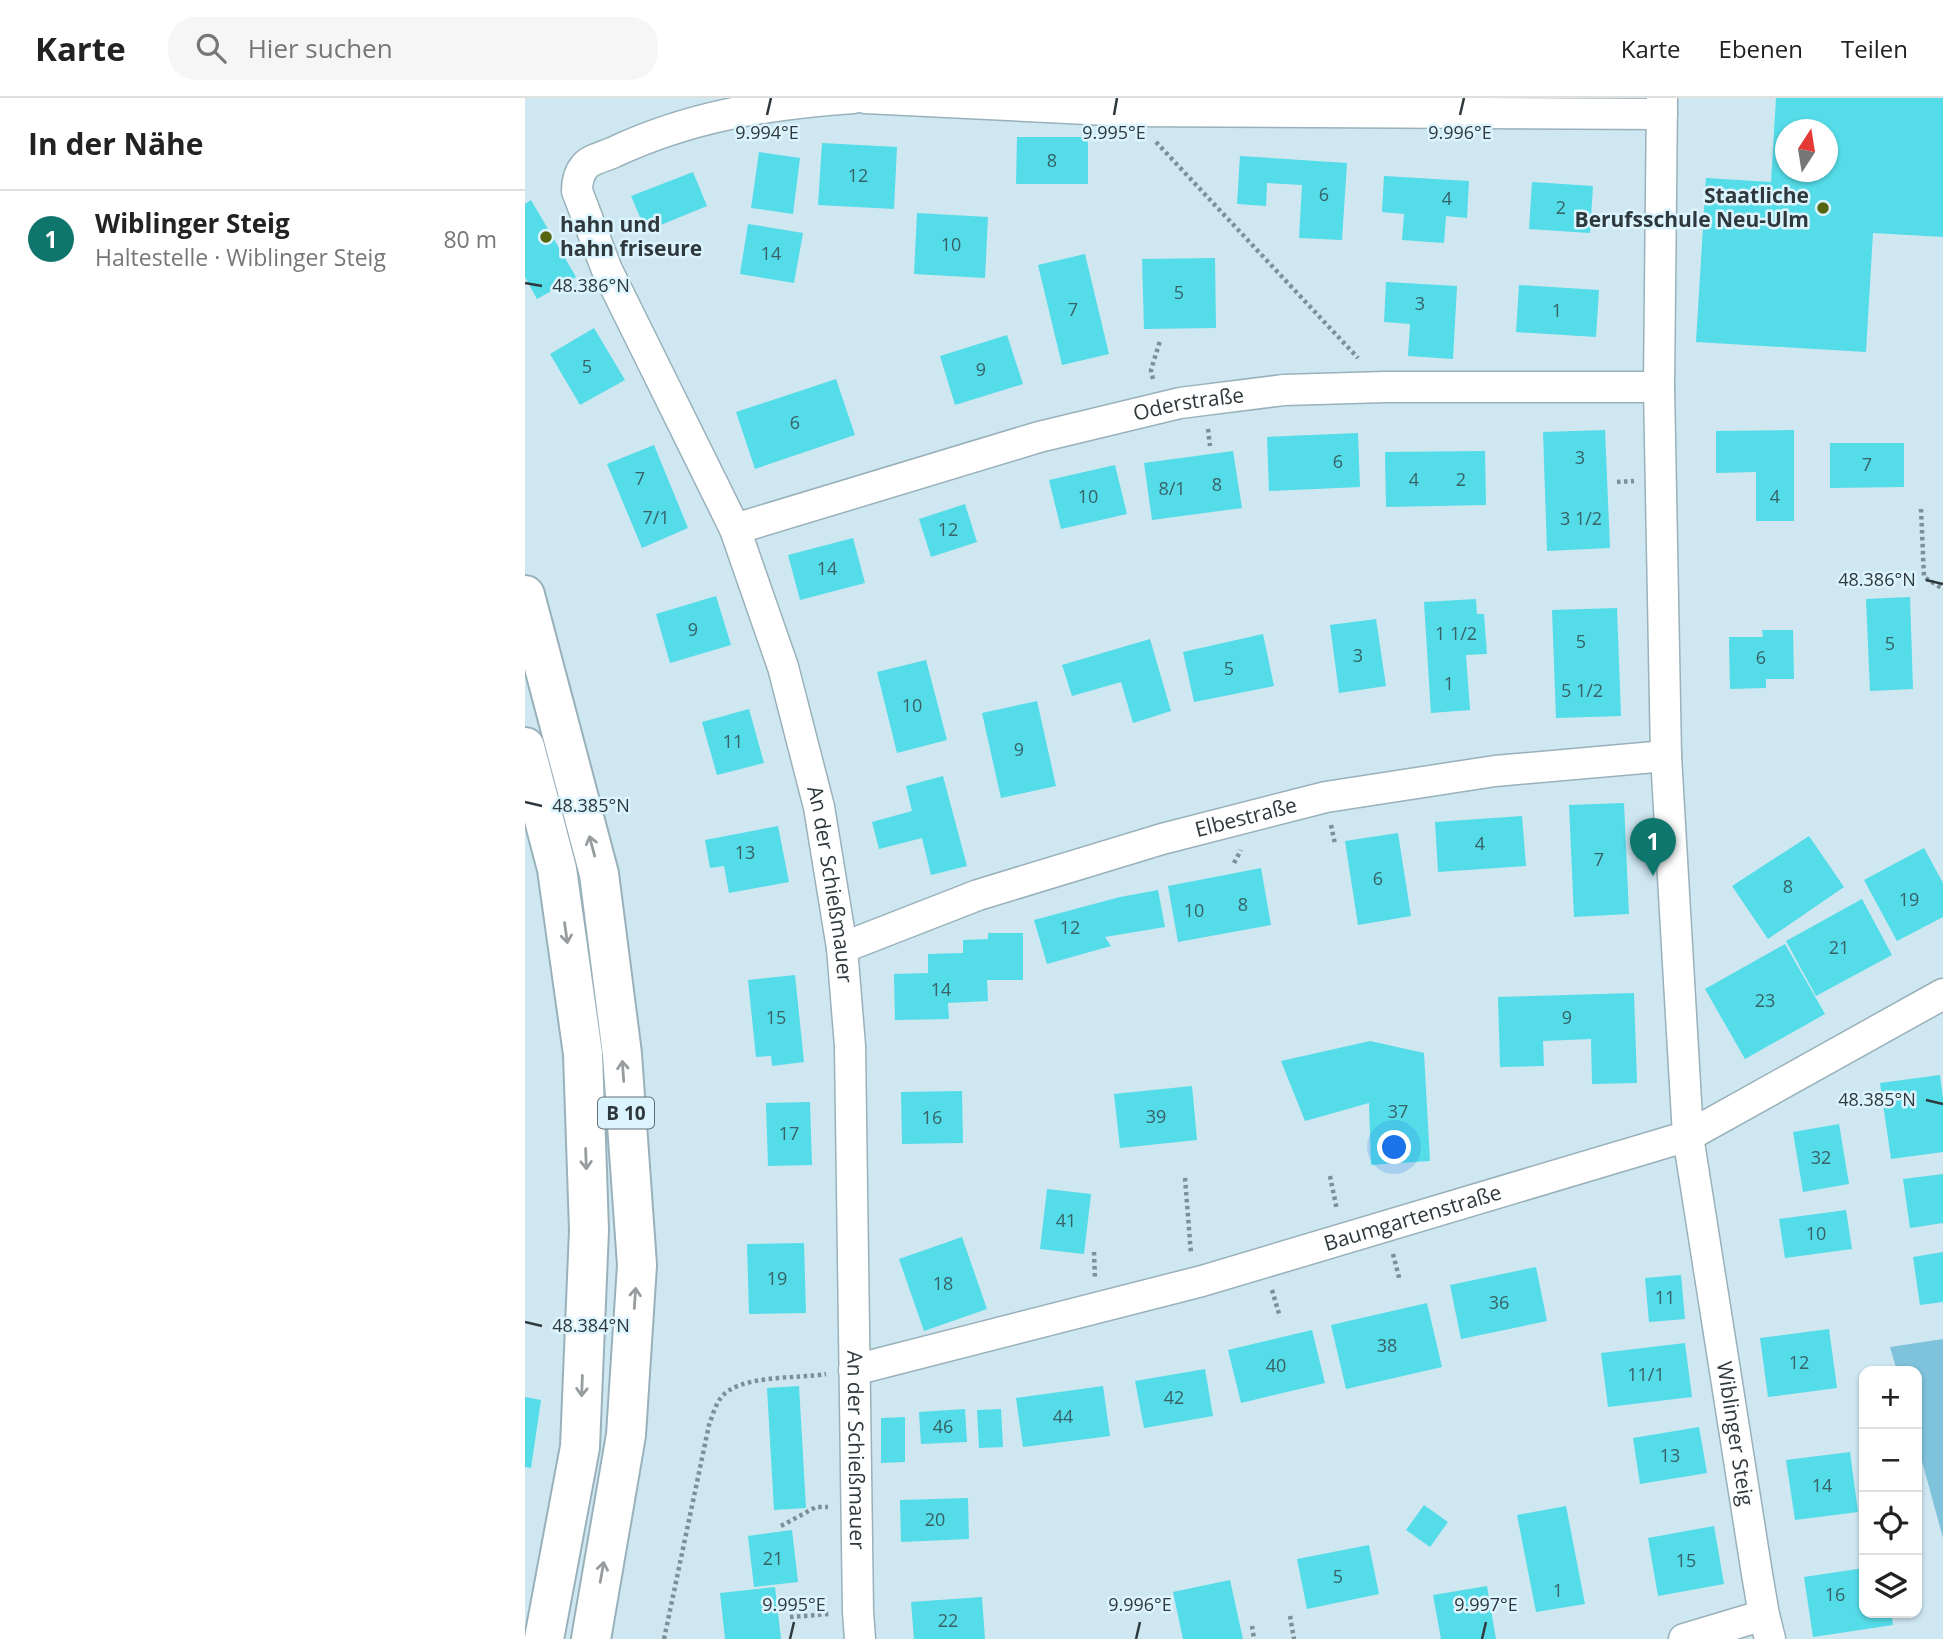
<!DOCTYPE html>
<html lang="de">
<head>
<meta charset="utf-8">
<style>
  :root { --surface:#fff; --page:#f6f6f6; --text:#222; --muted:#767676; --line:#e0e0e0; --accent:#0f766e }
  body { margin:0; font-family:"Open Sans",sans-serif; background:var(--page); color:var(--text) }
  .controls { position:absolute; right:21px; bottom:21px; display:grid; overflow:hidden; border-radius:14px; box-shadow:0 2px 5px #0004 }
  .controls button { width:63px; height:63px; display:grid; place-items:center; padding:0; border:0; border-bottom:2px solid var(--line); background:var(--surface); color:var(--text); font:35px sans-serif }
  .compass { position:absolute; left:1250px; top:21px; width:63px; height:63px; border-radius:50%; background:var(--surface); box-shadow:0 2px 5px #0004; rotate:12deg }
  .you { position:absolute; left:870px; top:1050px; width:24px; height:24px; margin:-18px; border:5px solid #fff; border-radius:50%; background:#1a73e8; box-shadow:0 0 0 10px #1a73e833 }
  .badge { display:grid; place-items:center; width:46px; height:46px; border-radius:50%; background:var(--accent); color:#fff; font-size:23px; font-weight:700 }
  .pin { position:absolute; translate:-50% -58px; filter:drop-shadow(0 2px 4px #0008) }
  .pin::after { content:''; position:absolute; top:37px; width:24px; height:21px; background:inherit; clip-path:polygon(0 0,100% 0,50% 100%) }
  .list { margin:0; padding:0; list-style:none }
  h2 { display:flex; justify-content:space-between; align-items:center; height:91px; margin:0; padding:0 28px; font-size:30px }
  h2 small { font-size:23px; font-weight:400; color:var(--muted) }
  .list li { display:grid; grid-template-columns:46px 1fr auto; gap:21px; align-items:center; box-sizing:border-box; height:98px; padding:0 28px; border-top:2px solid var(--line) }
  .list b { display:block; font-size:26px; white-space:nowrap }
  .list p { margin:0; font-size:23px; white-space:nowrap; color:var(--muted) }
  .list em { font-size:23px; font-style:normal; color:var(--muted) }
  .icon { flex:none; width:38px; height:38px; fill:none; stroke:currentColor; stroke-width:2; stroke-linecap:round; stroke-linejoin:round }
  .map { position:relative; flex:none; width:1418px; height:1541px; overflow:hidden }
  header { display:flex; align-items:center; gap:42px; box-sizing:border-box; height:98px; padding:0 35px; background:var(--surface); border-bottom:2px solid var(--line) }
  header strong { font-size:33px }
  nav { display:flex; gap:38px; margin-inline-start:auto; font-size:24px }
  .search { width:490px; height:63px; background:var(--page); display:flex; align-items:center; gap:18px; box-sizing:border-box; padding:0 24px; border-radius:28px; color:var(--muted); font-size:26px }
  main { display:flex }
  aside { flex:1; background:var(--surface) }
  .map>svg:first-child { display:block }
  .green { fill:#7fc2db }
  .building { fill:#54dce8; fill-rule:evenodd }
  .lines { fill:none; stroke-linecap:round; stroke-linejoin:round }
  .street-casing { stroke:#99b1ba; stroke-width:33 }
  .highway-casing { stroke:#99b1ba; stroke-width:42 }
  .path { stroke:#7e9097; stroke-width:4.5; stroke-dasharray:3.5 3.5; stroke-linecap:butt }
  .street { stroke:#fff; stroke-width:30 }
  .highway { stroke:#fff; stroke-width:38 }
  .oneway { stroke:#979c9e }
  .ticks { fill:none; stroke:#2f393d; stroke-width:2.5 }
  .poi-dot { fill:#56660e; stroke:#dbf4fe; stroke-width:2.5 }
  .labels { text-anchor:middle; stroke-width:5; stroke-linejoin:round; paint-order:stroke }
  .number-label { font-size:18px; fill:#386268 }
  .shield { fill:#dbf4fe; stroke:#637177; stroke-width:2 }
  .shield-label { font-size:19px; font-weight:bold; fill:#2f393d }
  .poi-label { font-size:21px; font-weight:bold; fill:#2f393d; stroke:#dbf4fe; text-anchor:end }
  .street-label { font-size:21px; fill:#2f393d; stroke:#dbf4fe }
  .ticks-label { font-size:18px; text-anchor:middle; fill:#2f393d; stroke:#dbf4fe; stroke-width:5; stroke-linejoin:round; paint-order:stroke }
</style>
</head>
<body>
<header>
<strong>Karte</strong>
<div class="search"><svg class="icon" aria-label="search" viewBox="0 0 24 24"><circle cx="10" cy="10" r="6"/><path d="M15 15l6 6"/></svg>Hier suchen</div>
<nav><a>Karte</a><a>Ebenen</a><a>Teilen</a></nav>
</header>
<main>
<aside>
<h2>In der Nähe<small></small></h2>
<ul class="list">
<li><span class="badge">1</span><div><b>Wiblinger Steig</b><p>Haltestelle · Wiblinger Steig</p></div><em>80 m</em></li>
</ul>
</aside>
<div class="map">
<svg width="1418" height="1541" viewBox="0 0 1418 1541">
  <rect width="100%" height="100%" fill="#cee7f1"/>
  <path class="green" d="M1418,1241V1440L1392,1345V1273H1372L1365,1249Z"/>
  <path class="building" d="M1251,0H1418V139L1348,135L1341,254L1171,244L1181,80L1246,84ZM1260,32H1303V74H1260Z
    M492,39H563V86H491Z
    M297,45L372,49L369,111L293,107Z
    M234,54L275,60L268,116L226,110Z
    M715,58L822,65L817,142L774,140L777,87L742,85L741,108L712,106Z
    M168,74L182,108L121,133L106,98Z
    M859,78L944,83L942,120L921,118L919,145L877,142L879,116L857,114Z
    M1007,84L1068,88L1065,135L1004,131Z
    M6,102L51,179L12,201L0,179V106Z
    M392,115L463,119L460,180L389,176Z
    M223,126L278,135L269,185L215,176Z
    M560,156L584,256L537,267L513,167Z
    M690,160L691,230L619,231L617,161Z
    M861,184L932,188L928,261L883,258L885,226L859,224Z
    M994,187L1074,192L1071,239L991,234Z
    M69,230L100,282L55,307L25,256Z
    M482,237L498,286L430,307L415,258Z
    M311,281L330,337L230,371L211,314Z
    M1080,332L1085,450L1022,453L1018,334Z
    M1269,332V423H1231V374L1191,375V333Z
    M833,335L835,389L744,393L742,339Z
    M1305,345H1379V389L1305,390Z
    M129,347L163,430L117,450L82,366Z
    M708,353L717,410L627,422L619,365Z
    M960,353L961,407L861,409L860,354Z
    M590,367L602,416L536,431L524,382Z
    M440,406L452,444L406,459L394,421Z
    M328,440L340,485L275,502L263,457Z
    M191,498L206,547L145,565L131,516Z
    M1385,499L1388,591L1345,593L1341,501Z
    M951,501L952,516H959L962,556L941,557L945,612L906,615L899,504Z
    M1092,510L1096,618L1031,620L1027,512Z
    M851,521L861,588L814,595L805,527Z
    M1237,532H1268L1269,581H1241V590L1205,591L1204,539H1238Z
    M738,536L749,588L669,604L658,554Z
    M625,541L646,613L608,625L596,584L547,598L537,567Z
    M401,562L422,642L372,655L352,574Z
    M512,603L531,688L476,700L457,615Z
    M224,611L239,665L192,677L177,624Z
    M418,678L442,768L406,777L397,740L354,751L347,724L387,713L381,688Z
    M1099,705L1104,816L1049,819L1044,707Z
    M997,718L1001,768L913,774L910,724Z
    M253,728L264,784L204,795L199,768L185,770L180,742Z
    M873,735L886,818L833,827L820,743Z
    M1284,738L1319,789L1243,841L1207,788Z
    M1399,750L1418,785V819L1372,843L1339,782Z
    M736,770L746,827L653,844L643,788Z
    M633,792L640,829L580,839L586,848L522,866L509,822L595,799Z
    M1337,801L1367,857L1291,898L1261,843Z
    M463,835H498V882H462L463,903L423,905L424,921L370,922L369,876L403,875V856L438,855V842L463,841Z
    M1260,846L1300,916L1220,961L1180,891Z
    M270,877L279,964L247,968L246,958L231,959L223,882Z
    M1109,895L1112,985L1067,986L1066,941L1018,943L1019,968L975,969L973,899Z
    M845,943L899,955L905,1063L846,1067L844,1005L780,1023L756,963Z
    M1415,977L1418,1001V1054L1366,1061L1355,985Z
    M667,988L672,1042L595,1050L589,996Z
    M437,993L438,1045L377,1046L376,994Z
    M285,1004L287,1067L243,1068L241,1005Z
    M1314,1026L1324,1086L1278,1094L1268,1034Z
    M1418,1076V1125L1385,1130L1378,1081Z
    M522,1091L566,1096L559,1156L515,1151Z
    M1321,1112L1327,1151L1260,1160L1254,1121Z
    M437,1139L462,1211L399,1233L374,1161Z
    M279,1145L281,1215L224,1216L222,1146Z
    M1418,1154V1204L1395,1207L1388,1159Z
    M1011,1169L1022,1223L936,1241L925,1187Z
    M1156,1177L1160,1221L1124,1224L1120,1180Z
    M902,1205L917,1269L821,1291L806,1227Z
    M1304,1231L1312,1290L1243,1299L1235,1240Z
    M787,1232L800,1285L716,1305L703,1252Z
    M1160,1245L1167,1299L1083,1309L1076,1255Z
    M680,1271L688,1318L619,1330L610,1283Z
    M274,1288L281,1410L249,1412L242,1290Z
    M578,1288L585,1338L498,1349L491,1300Z
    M0,1299L16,1302L6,1370L0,1369Z
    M440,1311L442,1344L396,1346L394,1314Z
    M476,1311L478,1349L454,1350L452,1312Z
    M380,1319V1364L356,1365V1320Z
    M1174,1329L1182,1375L1115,1386L1108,1340Z
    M1325,1354L1333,1414L1270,1422L1261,1362Z
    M443,1400L444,1441L376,1444L375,1402Z
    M899,1407L923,1424L905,1449L881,1432Z
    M1041,1408L1060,1506L1011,1514L992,1417Z
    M1189,1428L1199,1486L1133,1498L1123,1440Z
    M267,1432L273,1484L229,1489L223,1438Z
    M844,1447L854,1496L782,1511L772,1461Z
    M1339,1470V1515H1366L1368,1527L1288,1539L1279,1479Z
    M705,1482L718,1541H658L648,1494Z
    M962,1488L971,1541H916L908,1497Z
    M250,1489L256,1541H200L195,1495Z
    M457,1499L460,1541H389L386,1504Z"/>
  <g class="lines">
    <g class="street-casing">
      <g id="street">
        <path id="s1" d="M328,0C243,6 166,18 89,54C81,58 66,61 60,68C54,75 52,84 52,93L82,172L210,431L258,569L294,709L317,850L325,948L333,1514L335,1541"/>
        <path d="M340,0L603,13L1137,16"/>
        <path id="s2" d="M1137,0L1134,289L1141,658L1163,1038L1232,1476L1239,1517L1245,1541"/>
        <path id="s3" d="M210,431L514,339L655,305L759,292L860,289H1134"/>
        <path id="s4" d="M317,850L453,797L637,741L801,699L970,673L1141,658"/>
        <path id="s5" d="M329,1272L677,1183L1163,1038L1418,896"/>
        <path d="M1159,1541L1239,1517"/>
      </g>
    </g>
    <g class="highway-casing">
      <path id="highway" d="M0,497L74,776L97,956L112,1167L101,1337L66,1541
        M0,649L32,771L58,956L64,1132L55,1349L19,1541"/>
    </g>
    <path class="path" d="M631,44L833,260
      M628,281L626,272L635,243
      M683,331L685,348
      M1092,384L1109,383
      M1396,411L1399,479L1418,491
      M806,727L810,746
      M709,765L716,752
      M805,1078L812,1112
      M660,1080L666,1156
      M569,1154L570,1181
      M868,1156L875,1183
      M747,1192L755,1219
      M256,1428L291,1409H303
      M765,1518L769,1541
      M265,1519L304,1516
      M727,1528L729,1541
      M139,1541L184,1327C187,1319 190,1308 195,1301C212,1276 272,1281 301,1276"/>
    <use href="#street" class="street"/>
    <use href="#highway" class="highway"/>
  </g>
  <defs><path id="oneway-shaft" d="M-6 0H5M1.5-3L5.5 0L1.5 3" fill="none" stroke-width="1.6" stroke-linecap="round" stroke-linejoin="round" transform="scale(1.75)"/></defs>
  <g class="oneway">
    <use href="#oneway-shaft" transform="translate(67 748) rotate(-105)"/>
    <use href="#oneway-shaft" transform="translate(41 835) rotate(82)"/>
    <use href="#oneway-shaft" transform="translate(98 973) rotate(-94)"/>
    <use href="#oneway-shaft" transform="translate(61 1061) rotate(88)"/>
    <use href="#oneway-shaft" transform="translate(110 1200) rotate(-86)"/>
    <use href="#oneway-shaft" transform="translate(57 1288) rotate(92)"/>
    <use href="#oneway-shaft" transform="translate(77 1474) rotate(-80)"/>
  </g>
  <path class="ticks" d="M242,17L246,0M589,17L592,0M935,17L939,0M0,185L17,188M1401,482L1418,486M0,704L17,708M1401,1002L1418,1006M0,1224L17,1228M265,1541L269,1524M611,1541L615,1524M957,1541L961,1524"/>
  <g class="poi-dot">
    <circle cx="1298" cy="110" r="7"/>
    <circle cx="21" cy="139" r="7"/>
  </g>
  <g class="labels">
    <g class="number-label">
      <text x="527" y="69">8</text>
      <text x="333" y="84">12</text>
      <text x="799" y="103">6</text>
      <text x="922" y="107">4</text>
      <text x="1036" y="116">2</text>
      <text x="426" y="153">10</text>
      <text x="246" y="162">14</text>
      <text x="654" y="201">5</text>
      <text x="895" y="212">3</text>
      <text x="548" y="218">7</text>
      <text x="1032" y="219">1</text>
      <text x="62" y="275">5</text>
      <text x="456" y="278">9</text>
      <text x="270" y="331">6</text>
      <text x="1055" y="366">3</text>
      <text x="813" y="370">6</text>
      <text x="1342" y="373">7</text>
      <text x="115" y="387">7</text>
      <text x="889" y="388">4</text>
      <text x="936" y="388">2</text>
      <text x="692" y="393">8</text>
      <text x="647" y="397">8/1</text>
      <text x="563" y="405">10</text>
      <text x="1250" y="405">4</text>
      <text x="131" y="426">7/1</text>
      <text x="1056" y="427">3 1/2</text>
      <text x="423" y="438">12</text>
      <text x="302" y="477">14</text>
      <text x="168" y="538">9</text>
      <text x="931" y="542">1 1/2</text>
      <text x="1056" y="550">5</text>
      <text x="1365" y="552">5</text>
      <text x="833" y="564">3</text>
      <text x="1236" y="566">6</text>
      <text x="704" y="577">5</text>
      <text x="924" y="592">1</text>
      <text x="1057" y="599">5 1/2</text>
      <text x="387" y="614">10</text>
      <text x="208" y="650">11</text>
      <text x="494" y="658">9</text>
      <text x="955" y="752">4</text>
      <text x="220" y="761">13</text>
      <text x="1074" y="768">7</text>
      <text x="853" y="787">6</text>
      <text x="1263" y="795">8</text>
      <text x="1384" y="808">19</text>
      <text x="718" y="813">8</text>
      <text x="669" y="819">10</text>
      <text x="545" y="836">12</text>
      <text x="1314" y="856">21</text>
      <text x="416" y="898">14</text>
      <text x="1240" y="909">23</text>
      <text x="251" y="926">15</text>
      <text x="1042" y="926">9</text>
      <text x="873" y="1020">37</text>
      <text x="631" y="1025">39</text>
      <text x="407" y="1026">16</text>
      <text x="264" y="1042">17</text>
      <text x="1296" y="1066">32</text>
      <text x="541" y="1129">41</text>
      <text x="1291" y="1142">10</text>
      <text x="252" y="1187">19</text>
      <text x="418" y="1192">18</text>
      <text x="1140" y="1206">11</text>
      <text x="974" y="1211">36</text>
      <text x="862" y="1254">38</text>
      <text x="1274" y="1271">12</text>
      <text x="751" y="1274">40</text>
      <text x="1121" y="1283">11/1</text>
      <text x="649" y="1306">42</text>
      <text x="538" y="1325">44</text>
      <text x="418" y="1335">46</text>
      <text x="1145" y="1364">13</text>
      <text x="1297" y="1394">14</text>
      <text x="410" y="1428">20</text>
      <text x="248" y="1467">21</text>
      <text x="1161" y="1469">15</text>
      <text x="813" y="1485">5</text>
      <text x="1033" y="1499">1</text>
      <text x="1310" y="1503">16</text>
      <text x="423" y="1529">22</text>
    </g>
    <rect class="shield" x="73" y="999.5" width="56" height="31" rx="5"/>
    <g class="shield-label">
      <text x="101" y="1022">B 10</text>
    </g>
    <g class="poi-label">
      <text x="1284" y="105">Staatliche<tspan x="1284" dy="24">Berufsschule Neu-Ulm</tspan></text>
      <text x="35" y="134" text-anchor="start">hahn und<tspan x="35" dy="24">hahn friseure</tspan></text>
    </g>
    <g class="street-label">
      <text dy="7" stroke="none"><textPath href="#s3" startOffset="471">Oderstraße</textPath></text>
      <text dy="7" stroke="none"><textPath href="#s4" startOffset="425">Elbestraße</textPath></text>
      <text dy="7" stroke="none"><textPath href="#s1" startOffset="1048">An der Schießmauer</textPath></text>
      <text dy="7" stroke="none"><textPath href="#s5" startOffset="579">Baumgartenstraße</textPath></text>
      <text dy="7" stroke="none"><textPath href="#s2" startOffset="1340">Wiblinger Steig</textPath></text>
      <text dy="7" stroke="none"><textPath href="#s1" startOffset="1615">An der Schießmauer</textPath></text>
    </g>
  </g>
  <g class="ticks-label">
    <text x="242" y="41">9.994°E</text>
    <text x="589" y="41">9.995°E</text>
    <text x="935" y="41">9.996°E</text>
    <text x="66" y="194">48.386°N</text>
    <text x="1352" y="488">48.386°N</text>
    <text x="66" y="714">48.385°N</text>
    <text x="1352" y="1008">48.385°N</text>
    <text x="66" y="1234">48.384°N</text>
    <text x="269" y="1513">9.995°E</text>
    <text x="615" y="1513">9.996°E</text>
    <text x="961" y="1513">9.997°E</text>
  </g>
</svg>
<div class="controls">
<button>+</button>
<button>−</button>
<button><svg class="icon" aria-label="locate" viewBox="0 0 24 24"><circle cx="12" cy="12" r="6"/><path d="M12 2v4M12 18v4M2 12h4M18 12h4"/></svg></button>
<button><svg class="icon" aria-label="layers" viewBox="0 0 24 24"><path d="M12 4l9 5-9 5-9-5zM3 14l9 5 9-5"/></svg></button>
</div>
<svg class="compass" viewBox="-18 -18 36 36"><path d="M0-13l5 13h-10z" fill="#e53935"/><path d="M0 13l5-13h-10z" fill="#767676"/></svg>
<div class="you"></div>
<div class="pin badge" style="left:1128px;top:778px">1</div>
</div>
</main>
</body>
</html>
